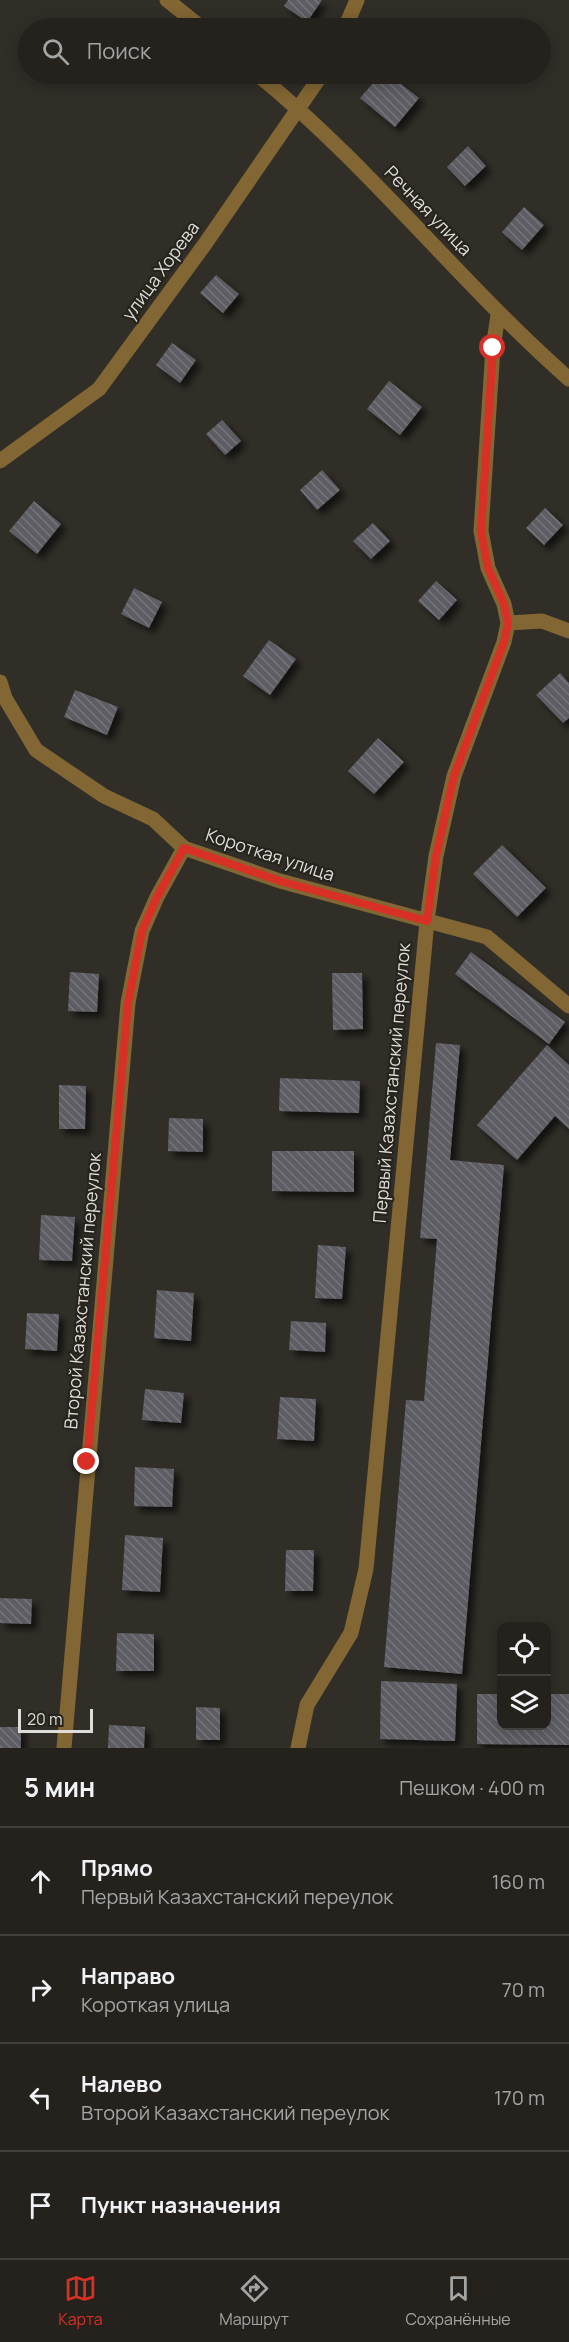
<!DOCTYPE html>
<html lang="ru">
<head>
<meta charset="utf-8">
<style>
  :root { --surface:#25221e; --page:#2d2a27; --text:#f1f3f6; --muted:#a3a4a4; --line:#423f3c; --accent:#d93025 }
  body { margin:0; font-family:Manrope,sans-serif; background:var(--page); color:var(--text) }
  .controls { position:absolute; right:18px; bottom:18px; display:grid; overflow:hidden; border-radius:12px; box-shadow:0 3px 15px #0003 }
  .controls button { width:54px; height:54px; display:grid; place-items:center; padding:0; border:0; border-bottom:2px solid var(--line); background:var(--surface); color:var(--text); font:30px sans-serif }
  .scale { position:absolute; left:18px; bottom:15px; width:75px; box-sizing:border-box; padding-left:6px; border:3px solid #dfddd9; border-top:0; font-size:16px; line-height:21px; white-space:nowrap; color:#dfddd9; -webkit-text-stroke:4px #27241e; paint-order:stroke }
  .stop { position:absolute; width:18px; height:18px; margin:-14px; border:4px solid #d93025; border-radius:50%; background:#fff }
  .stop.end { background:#d93025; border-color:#fff; box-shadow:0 2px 6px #0008 }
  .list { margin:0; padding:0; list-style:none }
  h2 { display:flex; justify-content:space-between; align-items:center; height:78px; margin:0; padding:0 24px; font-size:26px }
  h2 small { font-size:20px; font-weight:400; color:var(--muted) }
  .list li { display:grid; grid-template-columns:39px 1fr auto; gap:18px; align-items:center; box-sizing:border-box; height:108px; padding:0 24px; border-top:2px solid var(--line) }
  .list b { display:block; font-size:22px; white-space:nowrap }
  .list p { margin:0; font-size:20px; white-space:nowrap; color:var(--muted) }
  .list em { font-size:20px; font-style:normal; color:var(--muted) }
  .icon { flex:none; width:33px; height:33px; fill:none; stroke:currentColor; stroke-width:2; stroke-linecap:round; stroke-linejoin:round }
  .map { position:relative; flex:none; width:569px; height:1748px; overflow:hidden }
  .search { position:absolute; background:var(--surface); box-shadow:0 3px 15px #0003; left:18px; right:18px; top:18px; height:66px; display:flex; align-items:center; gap:15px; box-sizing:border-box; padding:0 21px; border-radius:33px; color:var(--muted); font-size:22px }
  .sheet { height:510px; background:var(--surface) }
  nav { display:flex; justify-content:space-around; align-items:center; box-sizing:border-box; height:84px; border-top:2px solid var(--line); background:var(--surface); font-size:16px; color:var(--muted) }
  nav a { display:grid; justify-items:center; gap:3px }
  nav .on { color:var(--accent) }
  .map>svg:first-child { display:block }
  .building { fill:url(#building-back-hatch); filter:url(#shadow) }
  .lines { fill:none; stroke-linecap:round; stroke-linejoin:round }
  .street { stroke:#826633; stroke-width:15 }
  .route { stroke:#d93025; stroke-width:8 }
  .labels { text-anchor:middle; stroke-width:4.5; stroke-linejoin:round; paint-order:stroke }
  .street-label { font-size:18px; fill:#dfddd9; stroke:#27241e }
</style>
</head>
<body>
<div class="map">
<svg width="569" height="1748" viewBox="0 0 569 1748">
  <defs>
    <pattern id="building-back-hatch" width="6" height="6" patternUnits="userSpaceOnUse" patternTransform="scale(1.5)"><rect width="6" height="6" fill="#5d5d64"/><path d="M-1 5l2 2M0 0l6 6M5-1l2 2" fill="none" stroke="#74747a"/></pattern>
    <filter id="shadow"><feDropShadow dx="5.5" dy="5.5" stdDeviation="3" flood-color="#0009"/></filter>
  </defs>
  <rect width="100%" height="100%" fill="#312e28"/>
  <path class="building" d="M288,0H322L307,22L284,6Z
    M381,74H388L419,98L395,127L360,98Z
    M468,146L486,166L465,186L447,167Z
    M524,207L544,225L522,250L502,232Z
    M216,275L239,294L223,313L200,293Z
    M172,343L196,360L180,383L156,365Z
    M389,381L422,407L400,435L367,409Z
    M222,420L241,441L225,455L206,434Z
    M322,470L340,490L317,510L300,490Z
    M34,501L61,524L37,554L9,531Z
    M545,508L563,525L544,545L526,528Z
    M373,523L390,541L371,559L353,541Z
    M436,581L457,600L439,620L418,601Z
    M134,588L162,602L149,628L121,614Z
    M269,640L296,659L270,695L243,676Z
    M560,673L569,683V718L563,723L536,695Z
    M75,690L118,707L107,735L64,717Z
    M378,738L404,762L374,794L348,771Z
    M502,845L546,888L517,917L473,874Z
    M471,952L565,1022L549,1044L455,974Z
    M70,972L99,974L97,1012L68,1011Z
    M332,973H362L363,1029L333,1030Z
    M436,1043L460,1045L450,1160L504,1165L462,1674L384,1667L406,1400L424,1401L437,1239L420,1238Z
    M547,1045L569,1065V1129L555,1116L517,1160L477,1125Z
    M280,1078L360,1081L359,1113L279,1111Z
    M59,1085L86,1086L85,1129H59Z
    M169,1118L203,1119V1152L168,1151Z
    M272,1151H354V1192L272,1191Z
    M41,1215L75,1217L72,1261L39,1260Z
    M318,1245L346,1247L342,1299L315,1298Z
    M157,1290L194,1293L191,1341L154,1338Z
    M27,1313L59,1314L57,1351L25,1349Z
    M291,1321L326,1323L325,1352L289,1350Z
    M145,1389L184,1393L181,1423L142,1420Z
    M280,1397L316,1399L314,1441L277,1439Z
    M135,1467L174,1469L172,1507L134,1506Z
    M125,1535L163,1538L160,1592L122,1590Z
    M286,1550H314L313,1591H285Z
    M0,1598L32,1599L31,1624L0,1623Z
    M117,1633L154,1634V1671H116Z
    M381,1681L457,1684L455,1741L380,1739Z
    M477,1694H502V1726H546V1694H569V1745L477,1744Z
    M196,1707L220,1708V1740H196Z
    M109,1725L145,1727L144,1748H108Z
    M0,1727H21V1748H0Z"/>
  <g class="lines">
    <path class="street" d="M167,0L202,28
      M345,28L357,0
      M257,74C370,166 460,283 569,379
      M0,461L99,389L205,244L322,74
      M508,623L542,621L569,631
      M0,682L5,698L36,750L104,796L153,819L184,848L280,881L487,937L569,1006
      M64,1748L128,1003L142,931L157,897L184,848
      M298,1748L307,1705L351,1633L366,1569L427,921L436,856L454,776L504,642L508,623L504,604L488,568L481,531L493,348L498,315"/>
  </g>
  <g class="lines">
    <path class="route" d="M87,1462L128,1003L142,931L157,897L184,848L280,881L427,921L436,856L454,776L504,642L508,623L504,604L488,568L481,531L493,348"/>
  </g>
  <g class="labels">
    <g class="street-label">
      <text transform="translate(428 211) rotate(46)" y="6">Речная улица</text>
      <text transform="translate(161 271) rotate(-54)" y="6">улица Хорева</text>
      <text transform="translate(270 855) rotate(18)" y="6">Короткая улица</text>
      <text transform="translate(392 1083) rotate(-85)" y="6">Первый Казахстанский переулок</text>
      <text transform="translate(83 1291) rotate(-85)" y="6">Второй Казахстанский переулок</text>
    </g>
  </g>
</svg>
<div class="controls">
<button><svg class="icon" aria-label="locate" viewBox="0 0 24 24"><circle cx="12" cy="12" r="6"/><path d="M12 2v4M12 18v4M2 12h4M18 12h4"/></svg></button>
<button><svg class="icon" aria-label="layers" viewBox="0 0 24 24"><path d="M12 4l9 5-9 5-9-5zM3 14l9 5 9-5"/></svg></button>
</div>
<div class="scale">20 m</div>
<div class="stop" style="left:493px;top:348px"></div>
<div class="stop end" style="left:87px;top:1462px"></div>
<div class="search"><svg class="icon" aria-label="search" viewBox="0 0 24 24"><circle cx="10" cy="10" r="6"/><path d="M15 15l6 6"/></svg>Поиск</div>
</div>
<section class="sheet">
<h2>5 мин<small>Пешком · 400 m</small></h2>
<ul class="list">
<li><svg class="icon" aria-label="ahead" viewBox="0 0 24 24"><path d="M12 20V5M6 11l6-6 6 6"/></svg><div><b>Прямо</b><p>Первый Казахстанский переулок</p></div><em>160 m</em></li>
<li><svg class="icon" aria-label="right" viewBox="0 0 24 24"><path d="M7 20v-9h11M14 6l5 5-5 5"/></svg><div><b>Направо</b><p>Короткая улица</p></div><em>70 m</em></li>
<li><svg class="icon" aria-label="left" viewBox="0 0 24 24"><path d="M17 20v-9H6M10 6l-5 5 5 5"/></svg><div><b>Налево</b><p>Второй Казахстанский переулок</p></div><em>170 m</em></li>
<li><svg class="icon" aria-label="arrive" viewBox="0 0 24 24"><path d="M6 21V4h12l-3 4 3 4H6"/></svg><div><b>Пункт назначения</b></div></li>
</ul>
</section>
<nav>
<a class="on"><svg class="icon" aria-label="map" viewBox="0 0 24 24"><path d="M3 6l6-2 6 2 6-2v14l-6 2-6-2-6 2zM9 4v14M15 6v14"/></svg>Карта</a>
<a><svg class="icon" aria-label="directions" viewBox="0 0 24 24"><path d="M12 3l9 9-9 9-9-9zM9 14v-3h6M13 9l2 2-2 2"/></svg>Маршрут</a>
<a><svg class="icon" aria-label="saved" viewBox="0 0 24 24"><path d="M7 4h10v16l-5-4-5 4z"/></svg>Сохранённые</a>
</nav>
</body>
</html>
